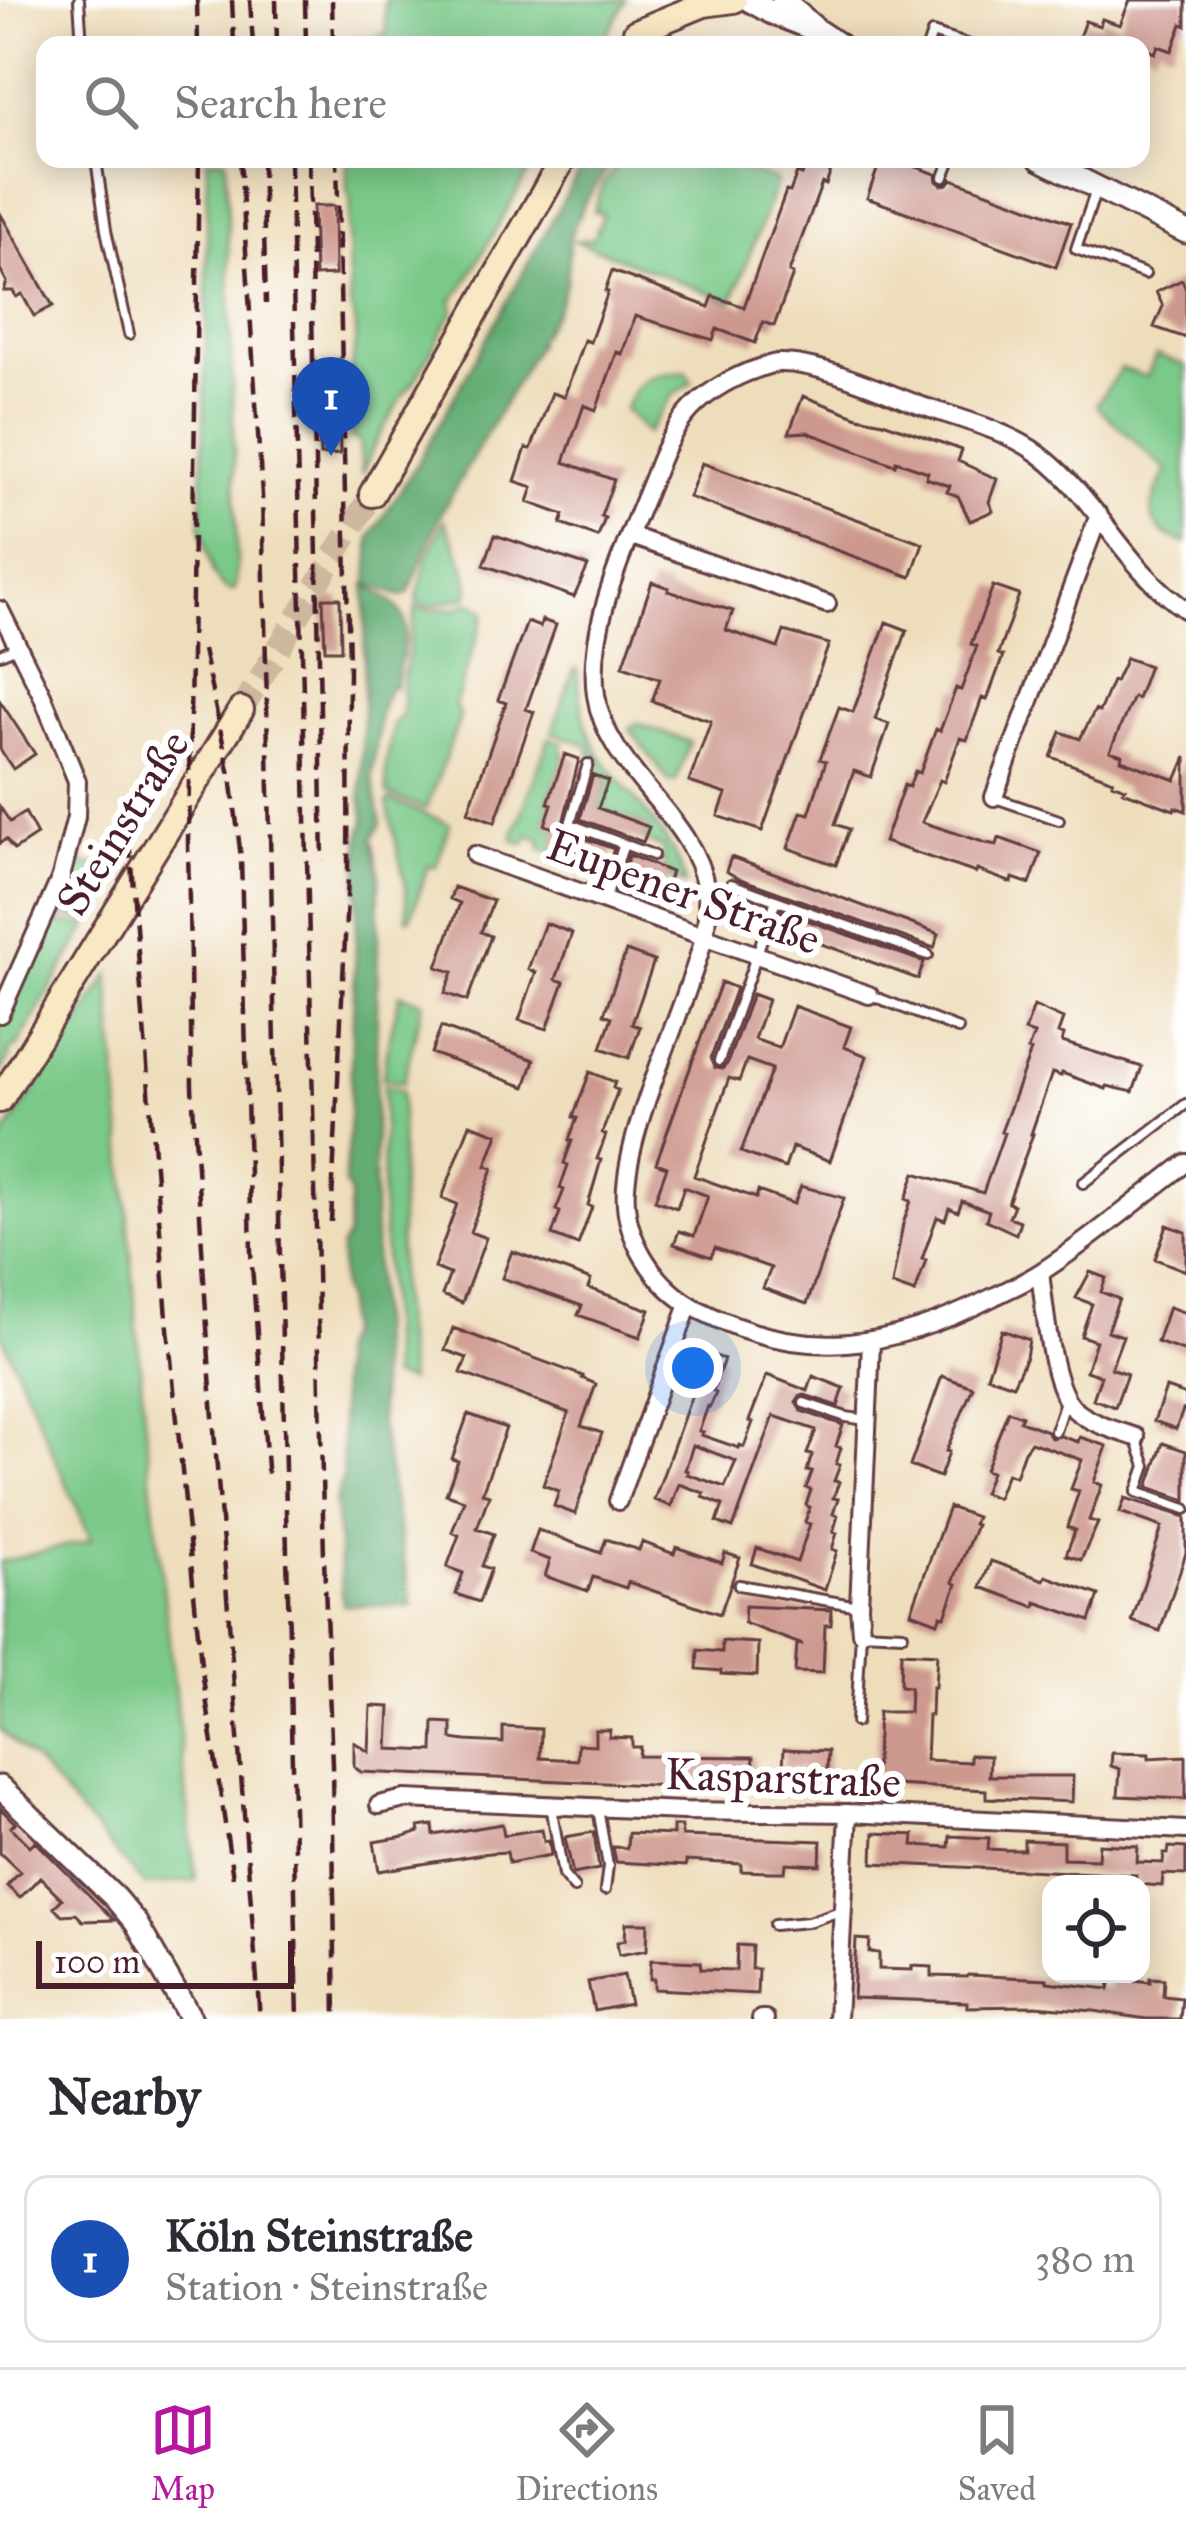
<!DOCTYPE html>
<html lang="en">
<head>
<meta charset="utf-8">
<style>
  :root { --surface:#fff; --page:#f7f7f7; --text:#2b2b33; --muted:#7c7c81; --line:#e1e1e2; --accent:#b5179e }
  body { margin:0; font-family:"IM FELL Great Primer",serif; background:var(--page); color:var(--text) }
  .controls { position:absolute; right:36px; bottom:36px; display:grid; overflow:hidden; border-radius:24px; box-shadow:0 6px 30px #0003 }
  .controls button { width:108px; height:108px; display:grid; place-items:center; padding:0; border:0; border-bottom:3px solid var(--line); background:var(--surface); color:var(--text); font:60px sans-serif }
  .scale { position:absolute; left:36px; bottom:30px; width:258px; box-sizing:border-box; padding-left:12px; border:6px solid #4a1f2b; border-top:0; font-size:33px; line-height:42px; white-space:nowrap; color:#4a1f2b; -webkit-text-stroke:9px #fff; paint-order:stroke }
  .you { position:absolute; left:693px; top:1368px; width:42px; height:42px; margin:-30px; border:9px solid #fff; border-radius:50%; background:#1a73e8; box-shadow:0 0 0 18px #1a73e833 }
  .badge { display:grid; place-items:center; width:78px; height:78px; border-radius:50%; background:var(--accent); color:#fff; font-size:39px; font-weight:700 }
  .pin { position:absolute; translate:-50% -99px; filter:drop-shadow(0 3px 6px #0008) }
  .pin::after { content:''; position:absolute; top:63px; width:42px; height:36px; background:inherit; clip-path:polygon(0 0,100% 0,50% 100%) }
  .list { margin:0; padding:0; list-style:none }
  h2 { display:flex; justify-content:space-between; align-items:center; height:156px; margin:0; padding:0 48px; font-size:51px }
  h2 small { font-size:39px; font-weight:400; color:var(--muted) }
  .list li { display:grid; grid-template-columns:78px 1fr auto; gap:36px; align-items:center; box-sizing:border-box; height:168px; margin:0 24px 24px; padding:0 24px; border:3px solid var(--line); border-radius:24px }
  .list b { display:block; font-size:45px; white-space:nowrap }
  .list p { margin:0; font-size:39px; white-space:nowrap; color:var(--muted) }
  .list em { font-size:39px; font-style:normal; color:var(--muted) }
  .icon { flex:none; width:66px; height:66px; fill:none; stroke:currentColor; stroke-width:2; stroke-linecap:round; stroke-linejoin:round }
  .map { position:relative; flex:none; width:1186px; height:2019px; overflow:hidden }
  .search { position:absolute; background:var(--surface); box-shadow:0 6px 30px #0003; left:36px; right:36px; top:36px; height:132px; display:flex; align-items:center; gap:30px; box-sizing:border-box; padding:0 42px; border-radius:24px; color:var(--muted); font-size:45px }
  .sheet { height:348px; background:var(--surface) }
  nav { display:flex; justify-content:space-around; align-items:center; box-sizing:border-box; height:168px; border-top:3px solid var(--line); background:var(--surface); font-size:33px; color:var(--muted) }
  nav a { display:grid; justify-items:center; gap:6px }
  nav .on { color:var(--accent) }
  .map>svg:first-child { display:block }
  .green { fill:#7ac989; stroke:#62745a; stroke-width:3 }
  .forest { fill:#63ad75; stroke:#566650; stroke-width:3 }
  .building { fill:#cd988e; fill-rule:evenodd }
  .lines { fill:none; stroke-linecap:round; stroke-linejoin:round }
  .secondary-tunnel { stroke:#cdb79e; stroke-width:24; stroke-dasharray:24 12; stroke-linecap:butt }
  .service-casing { stroke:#633c41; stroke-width:14 }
  .minor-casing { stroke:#633c41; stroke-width:22 }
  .tertiary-casing { stroke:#633c41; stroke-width:27 }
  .secondary-casing { stroke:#633c41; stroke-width:30 }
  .service { stroke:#fff; stroke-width:8 }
  .minor { stroke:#fff; stroke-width:16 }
  .tertiary { stroke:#fff; stroke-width:21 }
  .secondary { stroke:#f8e8c3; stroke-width:24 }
  .rail { stroke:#4a1f2b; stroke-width:4.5; stroke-dasharray:18 9; stroke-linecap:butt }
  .labels { text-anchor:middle; stroke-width:12; stroke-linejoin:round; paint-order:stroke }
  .street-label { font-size:45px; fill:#4a1f2b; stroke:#fff }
</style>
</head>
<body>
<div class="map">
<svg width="1186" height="2019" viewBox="0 0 1186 2019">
  <rect width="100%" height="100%" fill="#fff"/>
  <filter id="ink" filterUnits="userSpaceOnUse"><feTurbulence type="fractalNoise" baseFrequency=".00833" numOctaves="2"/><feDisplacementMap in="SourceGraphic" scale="24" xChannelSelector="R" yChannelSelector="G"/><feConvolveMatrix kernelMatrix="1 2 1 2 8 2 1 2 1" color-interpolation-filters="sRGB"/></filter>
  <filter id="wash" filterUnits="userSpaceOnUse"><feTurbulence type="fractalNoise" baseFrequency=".004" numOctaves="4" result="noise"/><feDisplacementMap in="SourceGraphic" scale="48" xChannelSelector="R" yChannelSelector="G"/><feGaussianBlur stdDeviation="2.7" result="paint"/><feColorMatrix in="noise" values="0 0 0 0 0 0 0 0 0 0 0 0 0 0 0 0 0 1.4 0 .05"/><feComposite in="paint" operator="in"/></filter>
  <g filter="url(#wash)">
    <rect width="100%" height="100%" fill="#edb"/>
    <path class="green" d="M385,0H626L601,45H342V42L386,35Z
      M207,159H226L237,569L236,587L232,591L222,586L213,573L201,527L207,311Z
      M347,159H536L462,289L452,301L454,310L414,382L402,396L374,445L362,475L359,440L352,439C352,417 348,393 351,371C354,348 361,327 350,305L348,227L351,201L347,190Z
      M622,159H715L777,181L732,302L576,241L594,238L603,214L594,211L603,184Z
      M1156,355L1186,366V543C1140,530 1148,504 1167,471L1096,405L1121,368L1147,377Z
      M686,371L692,382L672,396L647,433L624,409C641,374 650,376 686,371Z
      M444,520C454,544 472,571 468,597L428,606L416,602L427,558Z
      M468,603L477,605L485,613L455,705L460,717L427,808H423L387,794L386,763L394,722L401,718L404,697L401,693L416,607L428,610L450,608L453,610Z
      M574,669H577C580,700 584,732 603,759C630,798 675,835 685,884L669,879L671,872L664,870L663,848L644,841L648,827L598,808L608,781L593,776L600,757L590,754L588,745L552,732Z
      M636,723L690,742L676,781L669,782L630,729Z
      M549,738L563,743L562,753L565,754L548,802L552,804L545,824L558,829L554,844L601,861L607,846L610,855L604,872L540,848L542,840L529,835L524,844L512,839Z
      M390,800L450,824L436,867L428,865L411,918H407L406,888L387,803Z
      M75,858L89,866L101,865L110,896L92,920L48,916Z
      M46,922L88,925L16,1048L12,1047L8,1054L10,1057L0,1073V1021Z
      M109,975L144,1417L196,1880L145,1886L38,1765L0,1729V1562L91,1540L0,1331V1143Z
      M400,994L423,1002L403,1083L383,1079L385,1058Z
      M384,1085L402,1091L399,1291L409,1381L391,1377L382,1196Z"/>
    <path class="forest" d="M586,159H613L584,204L570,236L566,283L557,309L536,342L538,344L440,515L408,594L401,596L368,584L371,536L417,464Z
      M366,585C423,616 405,632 395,687L390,686L381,709L372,776L381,824L373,838L379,873L374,1203L380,1424L412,1606L343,1605L335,1502L343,1476L338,1350L345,1333V1300L341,1289V1247L347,1237L350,1194L344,1183L348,1145L360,836L365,821L361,798Z"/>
    <g id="blocks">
      <path class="building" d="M1130,0H1186V26L1182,24L1172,51L1158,46L1155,53L1141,48V45H1084L1078,40L1085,21L1100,26L1102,19L1120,25Z
        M808,159H835L826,185L822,183L804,232L789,272L793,274L774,326L763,322L755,343L717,329L713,340L635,316L622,354L617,352L596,410L584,405L564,462L614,480L601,516L605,518L598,537L561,524L564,515L528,502L533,487L515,481L526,448L531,449L552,393L564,397L584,340L590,342L608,292L605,291L612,271L709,307L713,296L744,307L786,191L790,192L797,173L802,175Z
        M881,159H895L936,174L937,181L942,185L948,184L952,179L1071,223L1056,267L867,198Z
        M313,206H334L335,275L315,276Z
        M0,213L53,306L34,316L22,294L16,297L13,291H4L7,282L0,269Z
        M1182,280L1186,289V338L1154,327L1163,306L1156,292Z
        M803,396L858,417L883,422L962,450L958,461L997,479L989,502L993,511L970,521L958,496L947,492L950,486L926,478L928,472L896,461L895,465L807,432L789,433Z
        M318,398H339L340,454L320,455Z
        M702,463L923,543L911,577L689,497Z
        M495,535L588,566L574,597L484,565Z
        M652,582L669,588L668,591L733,611L726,630L778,648L784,631L829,644L762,831L718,816L726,794L689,782L711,721L652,701L660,679L623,666Z
        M993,586L1019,595L998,654L1003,656L987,700L982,698L967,740L960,738L944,782L940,780L922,822L986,843L997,845L999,838L1041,853L1030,884L1013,878L1012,883L977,870L976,873L884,842L904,785L909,787L915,771L920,773L936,729L940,731L956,688L961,690L977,646L971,644Z
        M323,598H340L341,650H325Z
        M542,620L556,625L526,709L534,712L495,822L468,812L506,703L498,700L527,622L540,627Z
        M886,622L907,630L875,719L889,724L871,777L854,771L835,824L849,829L836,865L788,848L801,812L809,814L826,761L820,759L839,707L853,712Z
        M1126,658L1149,666L1137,699L1133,697L1110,751L1122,755L1121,760L1176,780L1186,757V811L1175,807L1174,810L1123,791L1125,788L1112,783L1113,780L1051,757L1061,732L1080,739L1095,710L1099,712L1112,681L1115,682Z
        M0,701L35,754L13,769L0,749Z
        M565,754L579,759L562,827L567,832L614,849L609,863L553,844L558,829L545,825L552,804L548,803Z
        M593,775L608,781L598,808L649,827L643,842L580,819Z
        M0,807L10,822L25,812L37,835L14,850L6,839L0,843Z
        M629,855L671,872L665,889L622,875Z
        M731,857L939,934L934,948L738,878L726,871Z
        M454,887L493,901L481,932L491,936L467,1001L445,993L453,972L437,967L460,903L450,899Z
        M781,911L924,962L918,979L775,927Z
        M545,923L572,933L556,979L564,982L547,1029L519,1020L536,972L528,969Z
        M626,951L654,961L632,1024L640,1027L629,1058L601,1048L612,1017L604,1014Z
        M721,982L736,988L711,1058L715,1068L722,1069L727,1064L752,994L768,1000L754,1039L779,1048L794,1006L851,1027L844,1047L867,1056L830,1161L792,1147L785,1168L741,1152L772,1069L747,1060L739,1081L729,1078L694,1176L756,1198L758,1191L794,1204L801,1186L844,1198L807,1304L763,1288L771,1268L715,1248L711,1257L674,1244L679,1231L694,1236L708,1196L684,1187L677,1208L655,1200L667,1167L656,1163Z
        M1034,1006L1063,1019L1058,1033L1064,1035L1062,1042L1142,1067L1133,1092L1107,1086L1106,1089L1062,1073L1061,1076L1052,1073L1031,1134H1033L1008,1203L1014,1205L1009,1217L1020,1221L1016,1234L986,1220L989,1211L962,1201L958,1212L949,1208L945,1220L937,1217L922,1259L926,1260L915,1293L892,1285L903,1224L911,1201L906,1199L915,1173L983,1193L1004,1133L1001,1132L1031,1051L1028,1050L1034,1034L1025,1031Z
        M441,1027L534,1060L525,1087L431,1053Z
        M590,1072L615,1082L613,1088L618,1090L602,1133L606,1135L597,1159L601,1160L588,1205L592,1207L578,1245L552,1235L560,1212L556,1210L564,1190L560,1188L568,1165L564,1163L572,1141L569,1140L577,1118L573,1117Z
        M470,1124L498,1134L486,1166L493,1168L470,1232L486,1238L462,1303L442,1295L450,1274L434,1268L457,1204L442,1198Z
        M1167,1225L1186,1232V1271L1155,1259Z
        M512,1251L591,1280L588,1288L650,1310L640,1337L578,1315L582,1306L502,1278Z
        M1090,1272L1106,1278L1101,1292L1119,1299L1107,1331L1123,1336L1111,1368L1127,1374L1115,1407L1093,1399L1101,1376L1086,1371L1096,1341L1081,1336L1092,1304L1076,1298Z
        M1169,1307L1186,1313V1352L1157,1342Z
        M453,1328L583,1376L582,1378L596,1384L581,1426L602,1433L575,1514L554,1506L559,1491L543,1485L569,1413L461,1373L467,1358L445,1350Z
        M1002,1330L1029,1340L1026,1357L1013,1385L987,1376Z
        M707,1353L724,1359L713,1391L716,1393L710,1407L708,1406L699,1431L703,1432L701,1435L739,1448L740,1445L744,1447L753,1422L749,1421L767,1375L808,1391L813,1376L844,1388L838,1406L805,1395L800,1396L796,1402L801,1411L843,1425L836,1446L841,1448L836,1464L840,1465L834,1481L839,1482L833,1498L838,1499L833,1514L838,1516L833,1532L837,1533L832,1549L837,1551L825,1590L752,1564L757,1548L797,1562L810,1524L805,1522L810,1507L806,1505L811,1490L806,1488L812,1472L807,1471L812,1455L807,1454L816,1430L774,1416L733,1528L717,1522L723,1505L703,1497L704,1493L679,1484L671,1506L654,1500ZM693,1445L736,1461L725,1487L687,1474L688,1471L685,1470Z
        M942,1376L973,1387L946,1451L949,1452L940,1477L910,1466Z
        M1166,1388L1186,1395V1411L1183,1410L1176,1429L1154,1421Z
        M1008,1411L1022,1416L1020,1421L1047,1431L1051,1438L1061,1436L1078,1442L1080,1437L1107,1446L1094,1482L1102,1485L1089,1520L1098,1523L1081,1560L1066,1555L1075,1530L1067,1527L1079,1491L1071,1489L1082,1460L1031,1442L1024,1451L1015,1476L1007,1473L997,1498L983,1493L991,1472L985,1470Z
        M468,1414L506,1428L482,1493L489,1495L477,1528L494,1534L482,1566L491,1569L479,1602L456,1594L463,1573L447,1567L459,1535L452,1532L464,1500L446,1494L458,1461L452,1459Z
        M1163,1443L1186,1451V1500L1148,1487Z
        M1125,1498L1186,1517V1553L1160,1631L1132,1621L1162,1527L1120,1512Z
        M949,1507L976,1517L973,1524L976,1525L953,1582L957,1584L945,1616L941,1615L938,1622L911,1612Z
        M538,1530L601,1553L606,1539L639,1550L642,1542L674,1554L676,1547L722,1563L725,1553L740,1558L720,1614L628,1582L626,1588L593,1577L588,1591L545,1576L550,1560L530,1553Z
        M991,1561L1044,1580L1046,1576L1099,1595L1090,1621L1036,1602L1035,1607L981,1587Z
        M745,1606L832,1610L831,1625H825L823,1673L795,1672L797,1644L803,1645L744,1623Z
        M722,1641L758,1643L757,1676L721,1674V1671L697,1669L698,1650L722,1652Z
        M901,1652L937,1654L935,1687H932L931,1715H928L926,1760L970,1762V1755L990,1756L989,1776H1073L1072,1802L986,1798V1790L875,1784L878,1712H909L910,1687L900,1686Z
        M371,1706L390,1707L388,1749L433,1751L434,1722L452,1723V1739L466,1741L503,1743V1727L541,1729L540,1758L577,1760L578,1744L595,1745V1730H610L609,1737L632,1738V1747H640L639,1756L754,1757L752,1786L701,1784H671V1786L361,1772L354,1767V1742L369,1752Z
        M784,1749L828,1751L826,1790L801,1788L802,1769L783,1768Z
        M1112,1753L1149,1754V1758L1186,1756V1799L1118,1796L1120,1769L1111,1766Z
        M0,1808L15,1823L11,1827L30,1846L35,1841L114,1920L83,1921L76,1914L62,1915L54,1907L62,1899L40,1877L20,1898L7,1886L20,1872L0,1853Z
        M502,1824L504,1835L542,1829L544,1841L549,1840L551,1855L509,1863L507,1852L489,1853L379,1871L374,1842L405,1837L420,1832L419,1827L433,1825L434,1835Z
        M673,1826H681L682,1836L821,1841L820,1865L786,1863L785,1872H770L741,1871V1864L686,1861V1866L616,1862L613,1847L627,1848L628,1833L673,1835Z
        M594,1832L599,1869L573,1874L565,1837Z
        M874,1833L914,1835L913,1845L949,1847L950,1836L989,1838L988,1849L1006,1850H1024V1840L1063,1842V1858L1098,1859L1099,1844L1138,1846L1137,1862L1163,1863L1164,1854H1168L1169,1847L1186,1848V1875L1163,1874L1162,1886L1136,1884V1875L873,1863Z
        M626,1923H648L647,1950L619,1955L617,1942L625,1940Z
        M856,1939L870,1940L869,1952L879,1953V1969L912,1970V1966L932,1967V1976L966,1977L968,1975L1047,1979V1982L1109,1989L1111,1977L1150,1982V1978L1164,1979L1163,1996L1182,1998L1180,2019H1147L1094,2011L1036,2006L967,2007V2002L853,1998Z
        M737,1945L752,1946L751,1969H758L757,1994L654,1989V1979H650L651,1960L700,1962L701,1969L736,1970Z
        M624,1975L630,2004L594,2011L588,1982Z"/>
    </g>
  </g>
  <g filter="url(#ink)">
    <use href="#blocks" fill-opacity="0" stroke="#633c41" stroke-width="3"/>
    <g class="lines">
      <path class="secondary-tunnel" d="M241,710L372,494"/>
      <g class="service-casing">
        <path id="service" d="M79,0L82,45
          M928,45L932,33L969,45
          M96,159L106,230L129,334
          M944,177L951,159
          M1096,190L1076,249L1145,274
          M0,654L17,647
          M588,764L570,824L653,855
          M995,798L1059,820
          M731,884L928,955
          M605,900L624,844
          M870,995L958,1029
          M719,1061L776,900
          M1083,1183L1186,1104
          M804,1403L846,1417L866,1420
          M1055,1431L1065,1401
          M1136,1438L1146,1466L1137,1492L1186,1509
          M739,1585L858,1606
          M856,1722L861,1632L903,1634
          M551,1805L563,1875L574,1888
          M598,1809L608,1866L605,1890
          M774,1925L808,1922L840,1911"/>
      </g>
      <g class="minor-casing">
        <path id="minor" d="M631,536L827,604
          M0,610L42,695L77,781L76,817L61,877L0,1014
          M1186,610C1124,568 1099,500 1040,455C1007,430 960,419 922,406C884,392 817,361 778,363C768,364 757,369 748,372C699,392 674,421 656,470C630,537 586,622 596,695C607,772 693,813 706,889C712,926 698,958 686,993C667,1048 630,1129 626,1187C622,1236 654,1286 697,1309C802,1364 891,1349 993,1297C1009,1289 1026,1282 1041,1272C1091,1240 1138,1199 1186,1163
          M994,797L1099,515
          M475,855L869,995
          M1040,1273C1045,1307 1050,1388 1075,1410C1092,1424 1115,1430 1136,1437
          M618,1501L689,1304
          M861,1632L859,1606L871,1343
          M379,1805L405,1799L683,1811L848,1813L1186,1830
          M761,2019H765
          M837,2019L848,1813"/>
      </g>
      <g class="tertiary-casing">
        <path id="tertiary" d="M749,0L772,13L818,31
          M783,0L818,31L839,45
          M1040,159L1186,232
          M0,1787L115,1898L136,1923L191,2019"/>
      </g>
      <g class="secondary-casing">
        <path id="secondary" d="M636,32L704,4L734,0
          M372,494L563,159
          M0,1100L241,710"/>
      </g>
      <use href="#service" class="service"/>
      <use href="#minor" class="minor"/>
      <use href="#tertiary" class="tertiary"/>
      <use href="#secondary" class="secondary"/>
      <path class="rail" d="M197,0L198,45
        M232,0L234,45
        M250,0L253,45
        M276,0L277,45
        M305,0L306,45
        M332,0L333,45
        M199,159L188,841L192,1087L211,1391L260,2019
        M240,159L262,495L298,2019
        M262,159L266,304
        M290,159L324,1558L332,1765L336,2019
        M309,159L323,861
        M203,650L232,784L241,858L251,1252L268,1481
        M127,813L167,1318L201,1664L233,1877
        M331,1222L348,877L349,664L337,159"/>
    </g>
  </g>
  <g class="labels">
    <g class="street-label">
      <text transform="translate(122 822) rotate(-58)" y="16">Steinstraße</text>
      <text transform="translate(684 891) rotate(20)" y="16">Eupener Straße</text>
      <text transform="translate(783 1777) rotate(2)" y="16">Kasparstraße</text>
    </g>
  </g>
</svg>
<div class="controls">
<button><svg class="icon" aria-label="locate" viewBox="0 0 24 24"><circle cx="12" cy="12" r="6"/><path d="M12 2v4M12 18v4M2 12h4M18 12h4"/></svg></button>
</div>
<div class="scale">100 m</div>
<div class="you"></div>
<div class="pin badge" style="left:331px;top:456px;background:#1a4fb4">1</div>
<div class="search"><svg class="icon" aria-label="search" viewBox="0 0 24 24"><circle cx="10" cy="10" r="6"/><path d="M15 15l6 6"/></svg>Search here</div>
</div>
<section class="sheet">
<h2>Nearby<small></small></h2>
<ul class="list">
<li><span class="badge" style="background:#1a4fb4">1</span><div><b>Köln Steinstraße</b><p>Station · Steinstraße</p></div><em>380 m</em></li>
</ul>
</section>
<nav>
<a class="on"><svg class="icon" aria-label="map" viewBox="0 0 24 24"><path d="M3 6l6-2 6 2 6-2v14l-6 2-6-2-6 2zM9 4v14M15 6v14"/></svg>Map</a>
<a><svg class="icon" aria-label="directions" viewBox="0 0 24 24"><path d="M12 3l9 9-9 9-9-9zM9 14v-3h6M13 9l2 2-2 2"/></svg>Directions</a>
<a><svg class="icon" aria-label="saved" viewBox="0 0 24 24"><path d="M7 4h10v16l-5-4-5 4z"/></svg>Saved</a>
</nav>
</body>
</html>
